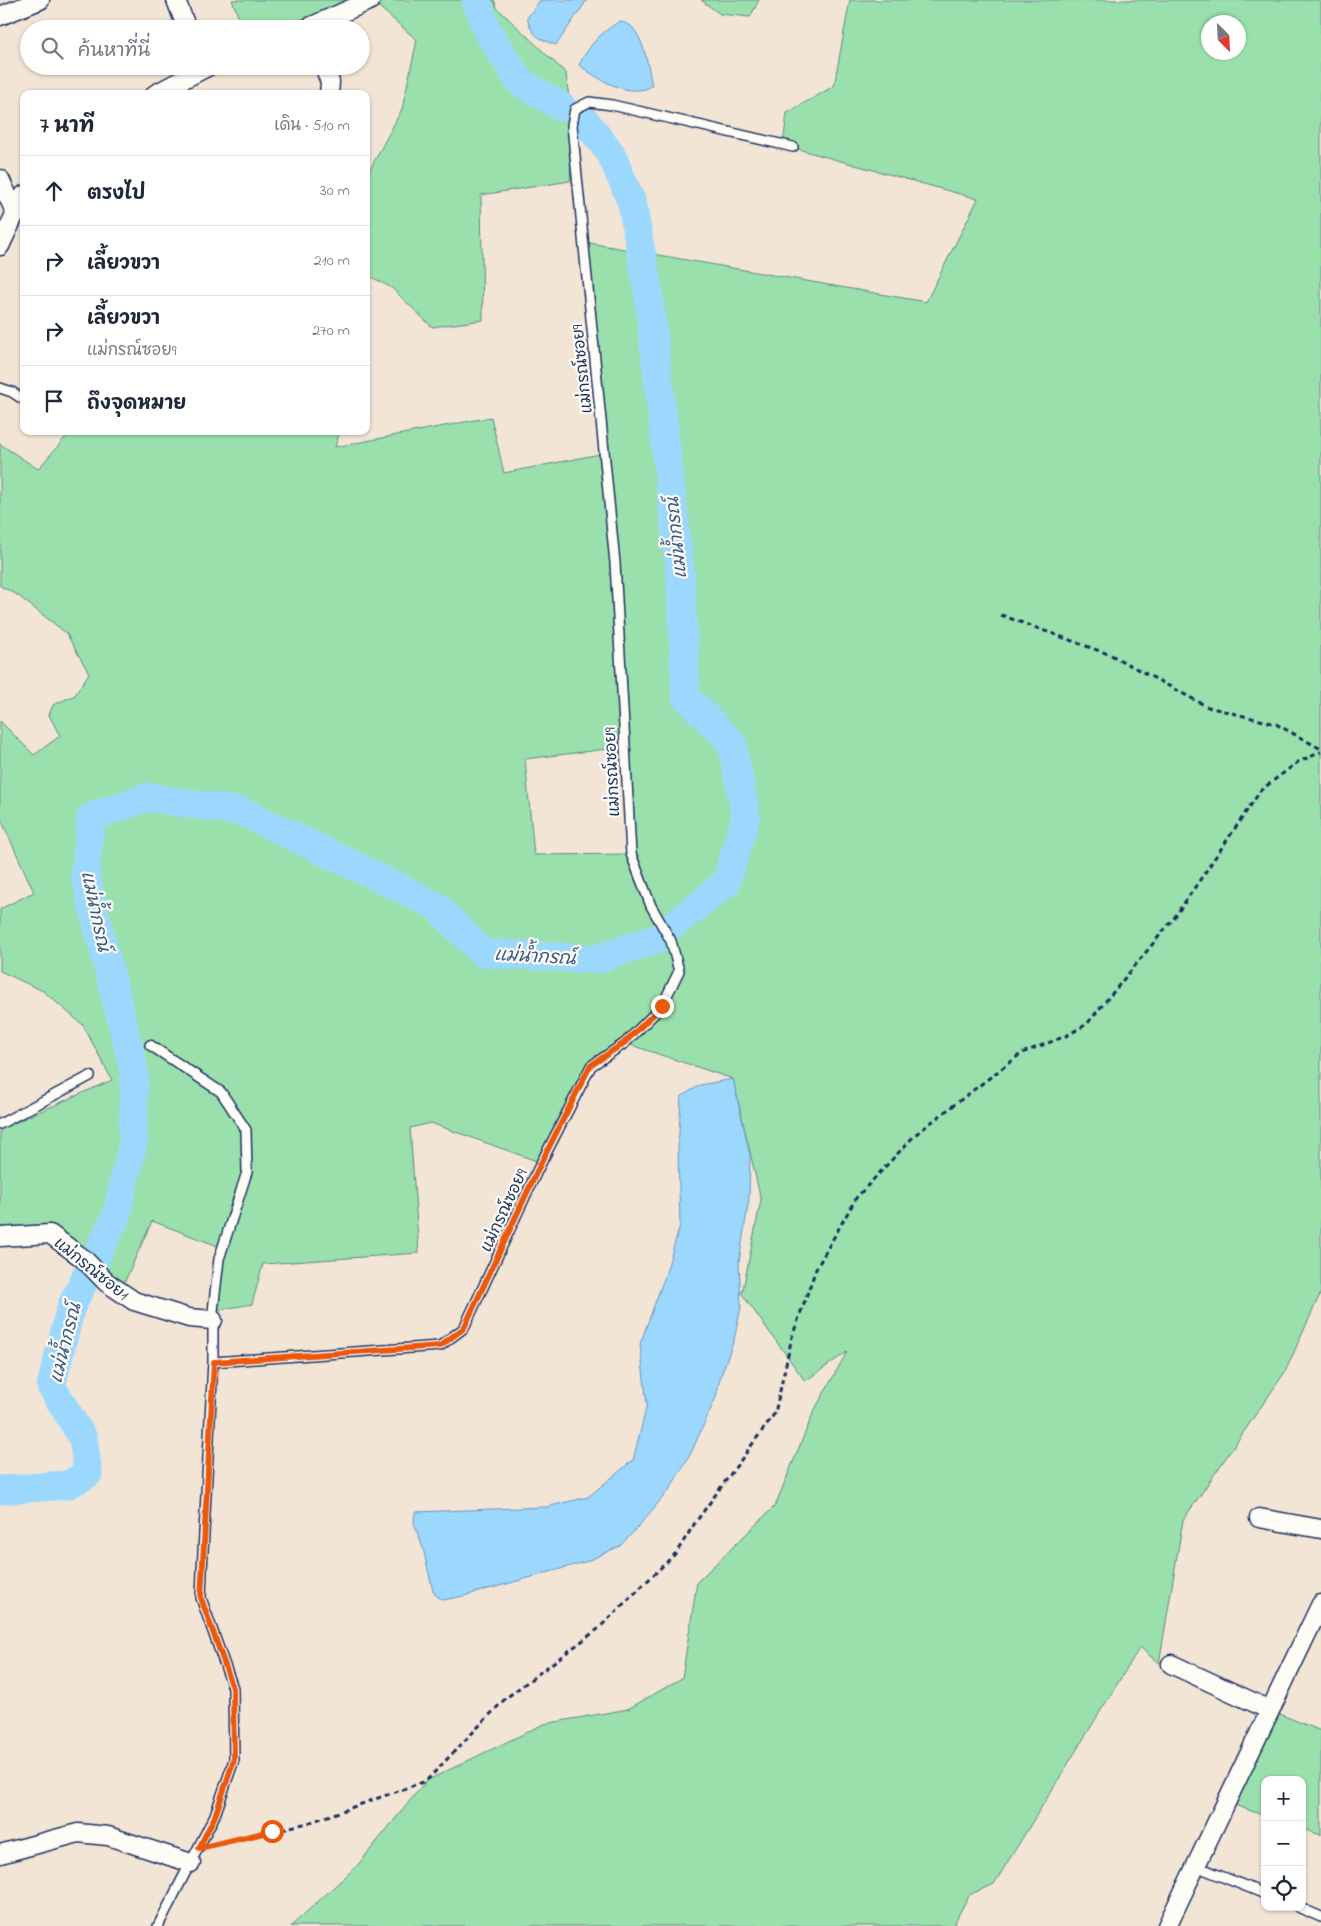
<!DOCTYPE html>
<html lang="th">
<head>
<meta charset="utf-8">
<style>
  :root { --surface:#fff; --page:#f2f2f3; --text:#1f2937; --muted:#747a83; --line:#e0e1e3 }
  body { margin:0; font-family:"Indie Flower","Playpen Sans Thai",sans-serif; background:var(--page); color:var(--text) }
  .controls { position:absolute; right:15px; bottom:15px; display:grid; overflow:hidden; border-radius:10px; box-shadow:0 1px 4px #0004 }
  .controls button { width:45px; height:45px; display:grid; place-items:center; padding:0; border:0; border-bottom:1px solid var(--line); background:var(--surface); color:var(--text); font:25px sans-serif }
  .compass { position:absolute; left:1201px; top:15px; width:45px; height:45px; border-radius:50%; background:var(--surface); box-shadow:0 1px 4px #0004; rotate:156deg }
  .stop { position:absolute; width:15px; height:15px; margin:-11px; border:4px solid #ea580c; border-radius:50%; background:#fff }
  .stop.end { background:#ea580c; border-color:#fff; box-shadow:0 1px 5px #0008 }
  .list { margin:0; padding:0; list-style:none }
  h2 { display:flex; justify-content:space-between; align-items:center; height:65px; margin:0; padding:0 20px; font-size:21px }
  h2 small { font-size:16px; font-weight:400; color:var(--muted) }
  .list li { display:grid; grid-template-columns:32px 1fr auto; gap:15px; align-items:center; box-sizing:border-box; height:70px; padding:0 20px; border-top:1px solid var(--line) }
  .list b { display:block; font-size:19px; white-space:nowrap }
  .list p { margin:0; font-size:16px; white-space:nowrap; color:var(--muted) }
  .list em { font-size:16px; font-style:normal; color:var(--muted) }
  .icon { flex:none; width:28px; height:28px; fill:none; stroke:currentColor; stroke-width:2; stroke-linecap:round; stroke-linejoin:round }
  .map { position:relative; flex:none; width:1321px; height:1926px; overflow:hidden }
  .search { position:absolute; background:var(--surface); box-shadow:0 1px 4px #0004; left:20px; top:20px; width:350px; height:55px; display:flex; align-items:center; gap:12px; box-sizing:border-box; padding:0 18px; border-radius:28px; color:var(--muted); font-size:19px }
  .panel { position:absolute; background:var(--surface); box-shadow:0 1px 4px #0004; left:20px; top:90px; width:350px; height:345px; border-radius:10px }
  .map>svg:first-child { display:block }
  .green { fill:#9ae0ad; stroke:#5a8886; fill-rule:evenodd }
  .water { fill:#9cd8fd; stroke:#6894bd }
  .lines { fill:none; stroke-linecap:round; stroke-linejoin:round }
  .river { stroke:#9cd8fd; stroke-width:29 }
  .service-casing { stroke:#1b2f5e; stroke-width:12 }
  .minor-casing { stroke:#1b2f5e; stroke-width:21 }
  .path { stroke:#1b2f5e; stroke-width:3; stroke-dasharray:5 4; stroke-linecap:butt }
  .service { stroke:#fdfcf7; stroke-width:9 }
  .minor { stroke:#fdfcf7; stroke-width:18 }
  .route { stroke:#ea580c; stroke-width:6 }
  .labels { text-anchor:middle; stroke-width:4.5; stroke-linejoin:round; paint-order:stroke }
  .street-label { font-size:16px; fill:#1b2f5e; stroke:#fdfcf7 }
  .water-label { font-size:18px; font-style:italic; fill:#3b5986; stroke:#fdfcf7 }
</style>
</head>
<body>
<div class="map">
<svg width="1321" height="1926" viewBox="0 0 1321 1926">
  <rect width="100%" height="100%" fill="#f2e5d6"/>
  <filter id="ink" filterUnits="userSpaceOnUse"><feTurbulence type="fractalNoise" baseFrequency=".02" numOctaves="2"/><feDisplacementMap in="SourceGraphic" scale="10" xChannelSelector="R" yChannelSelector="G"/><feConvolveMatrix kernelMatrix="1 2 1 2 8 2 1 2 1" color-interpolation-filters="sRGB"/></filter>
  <g filter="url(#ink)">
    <path class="green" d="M232,0H494L497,8L566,73L572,125L570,181L481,195L483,320L432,327L392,288L366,274V177L402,109L417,40L371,0L302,29H243Z
      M701,0H759L750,17L720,14Z
      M850,0H1321V1292L1285,1372L1183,1520L1159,1664L1140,1647L994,1884L969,1895L953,1926H291L357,1866L426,1781L544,1724L628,1709L682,1678L697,1582L775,1506L814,1411L847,1352L805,1381L742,1294L761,1200L733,1079L625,1043L590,1066L542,1163L431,1123L410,1128L419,1253L263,1264L252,1304L213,1311L223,1248L152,1221L120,1292L70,1243L0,1236V1129L112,1080L83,1025L43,991L0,971V909L34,892L0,817V721L34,755L60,736L49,715L53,705L75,695L89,673L66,633L16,594L0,586V444L38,469L71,431H340L335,447L491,417L504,473L600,454L584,242L926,302L978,199L783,145L787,113L834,86ZM1208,22H1238V52H1208ZM624,747L631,854L534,855L525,759Z
      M1270,1710L1321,1731V1835L1302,1829V1780H1265V1816L1226,1802Z"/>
    <path class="water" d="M540,0H587L556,45C538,38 533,37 527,18Z
      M620,21C623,23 629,24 631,26C644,38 649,69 652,86C629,99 598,79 579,65C591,43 599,34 620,21Z
      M733,1079L750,1155L749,1199L739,1262L741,1306L734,1340L720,1378L716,1397L690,1455L669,1490L637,1528L620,1546L585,1562L464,1596L444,1600L438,1597L433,1591L423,1548L414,1523L415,1512L546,1507L588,1497L633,1460L647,1405L640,1344L665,1276L680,1225L678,1151L681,1097L700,1085Z"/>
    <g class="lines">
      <path class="river" d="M476,0L487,30L520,82L562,107
        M586,122L611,154L632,203L648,290L681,582L686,697L732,743L746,817L726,883L676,923
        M0,1490L67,1485L88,1474L83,1438L51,1386L71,1307L116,1217L133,1142L134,1069L85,875L91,817L147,797L243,812L435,905L483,953L597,959L659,938"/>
      <g class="service-casing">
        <path id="service" d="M0,388L12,392L24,400
          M150,1045L221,1092L246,1130L247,1172L219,1259L213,1311V1362L202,1571L201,1598L233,1688L234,1760L215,1815L158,1926
          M0,1124L90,1076
          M213,1362L440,1346L464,1328L538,1169L591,1066L625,1043L662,1006L679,971L671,941L651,906L631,854L615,563L572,125L575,109L589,102L612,105L793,147
          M1196,1866L1265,1894
          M1298,1907L1321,1917"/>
      </g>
      <g class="minor-casing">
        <path id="minor" d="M176,0L187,29
          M0,16L40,0
          M305,29L371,0
          M324,66L330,82L329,94
          M155,94L209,66
          M0,179L16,214
          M0,246L24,195
          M0,1237L50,1234L85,1260L106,1282L134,1301L189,1318L213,1320
          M1259,1518L1321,1529
          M1171,1664L1270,1710
          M0,1854L78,1833L108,1836L191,1863
          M1167,1926L1321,1604"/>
      </g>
      <path class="path" d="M1001,615L1111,655L1208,707L1276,724L1321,749
        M212,1845L308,1823L426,1781L506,1698L598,1629L676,1553L695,1523L775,1413L792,1337L816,1269L856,1198L916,1134L1022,1053L1066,1036L1087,1024L1174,918L1261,790L1298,762L1321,752"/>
      <use href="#service" class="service"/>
      <use href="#minor" class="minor"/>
    </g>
  </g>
  <g class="lines" filter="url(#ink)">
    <path class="route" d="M272,1831L199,1848L215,1816L234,1760L233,1688L201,1598L214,1362L440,1346L464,1328L538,1169L590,1066L624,1043L662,1006"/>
  </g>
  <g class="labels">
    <g class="street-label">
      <text transform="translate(581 369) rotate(-96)" y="6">แม่กรณ์ซอย9</text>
      <text transform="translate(611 772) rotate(-93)" y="6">แม่กรณ์ซอย9</text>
      <text transform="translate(503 1210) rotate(-65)" y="6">แม่กรณ์ซอย9</text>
      <text transform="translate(92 1268) rotate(39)" y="6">แม่กรณ์ซอย1</text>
    </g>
    <g class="water-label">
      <text transform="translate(676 538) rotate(-96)" y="6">แม่น้ำกรณ์</text>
      <text transform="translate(96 911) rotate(78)" y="6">แม่น้ำกรณ์</text>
      <text transform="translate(535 956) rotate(3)" y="6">แม่น้ำกรณ์</text>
      <text transform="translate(65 1343) rotate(-76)" y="6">แม่น้ำกรณ์</text>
    </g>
  </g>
</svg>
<div class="controls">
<button>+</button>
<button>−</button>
<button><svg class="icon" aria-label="locate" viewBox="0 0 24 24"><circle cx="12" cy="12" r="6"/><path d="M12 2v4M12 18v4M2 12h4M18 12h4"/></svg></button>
</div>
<svg class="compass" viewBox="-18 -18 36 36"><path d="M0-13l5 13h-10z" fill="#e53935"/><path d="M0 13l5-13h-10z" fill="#747a83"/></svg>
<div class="stop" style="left:272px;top:1831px"></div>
<div class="stop end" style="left:662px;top:1006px"></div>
<div class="search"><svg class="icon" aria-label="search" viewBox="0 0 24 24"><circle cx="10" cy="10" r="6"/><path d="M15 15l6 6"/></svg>ค้นหาที่นี่</div>
<section class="panel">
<h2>7 นาที<small>เดิน · 510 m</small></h2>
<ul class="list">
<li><svg class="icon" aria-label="ahead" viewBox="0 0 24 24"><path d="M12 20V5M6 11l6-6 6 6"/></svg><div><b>ตรงไป</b></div><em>30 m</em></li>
<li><svg class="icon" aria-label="right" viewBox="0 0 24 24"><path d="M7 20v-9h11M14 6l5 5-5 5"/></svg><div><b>เลี้ยวขวา</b></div><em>210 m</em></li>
<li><svg class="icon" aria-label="right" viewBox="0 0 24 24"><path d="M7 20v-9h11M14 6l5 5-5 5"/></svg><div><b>เลี้ยวขวา</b><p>แม่กรณ์ซอย9</p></div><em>270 m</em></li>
<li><svg class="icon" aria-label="arrive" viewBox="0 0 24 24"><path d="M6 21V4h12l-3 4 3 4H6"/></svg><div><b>ถึงจุดหมาย</b></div></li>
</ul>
</section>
</div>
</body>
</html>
